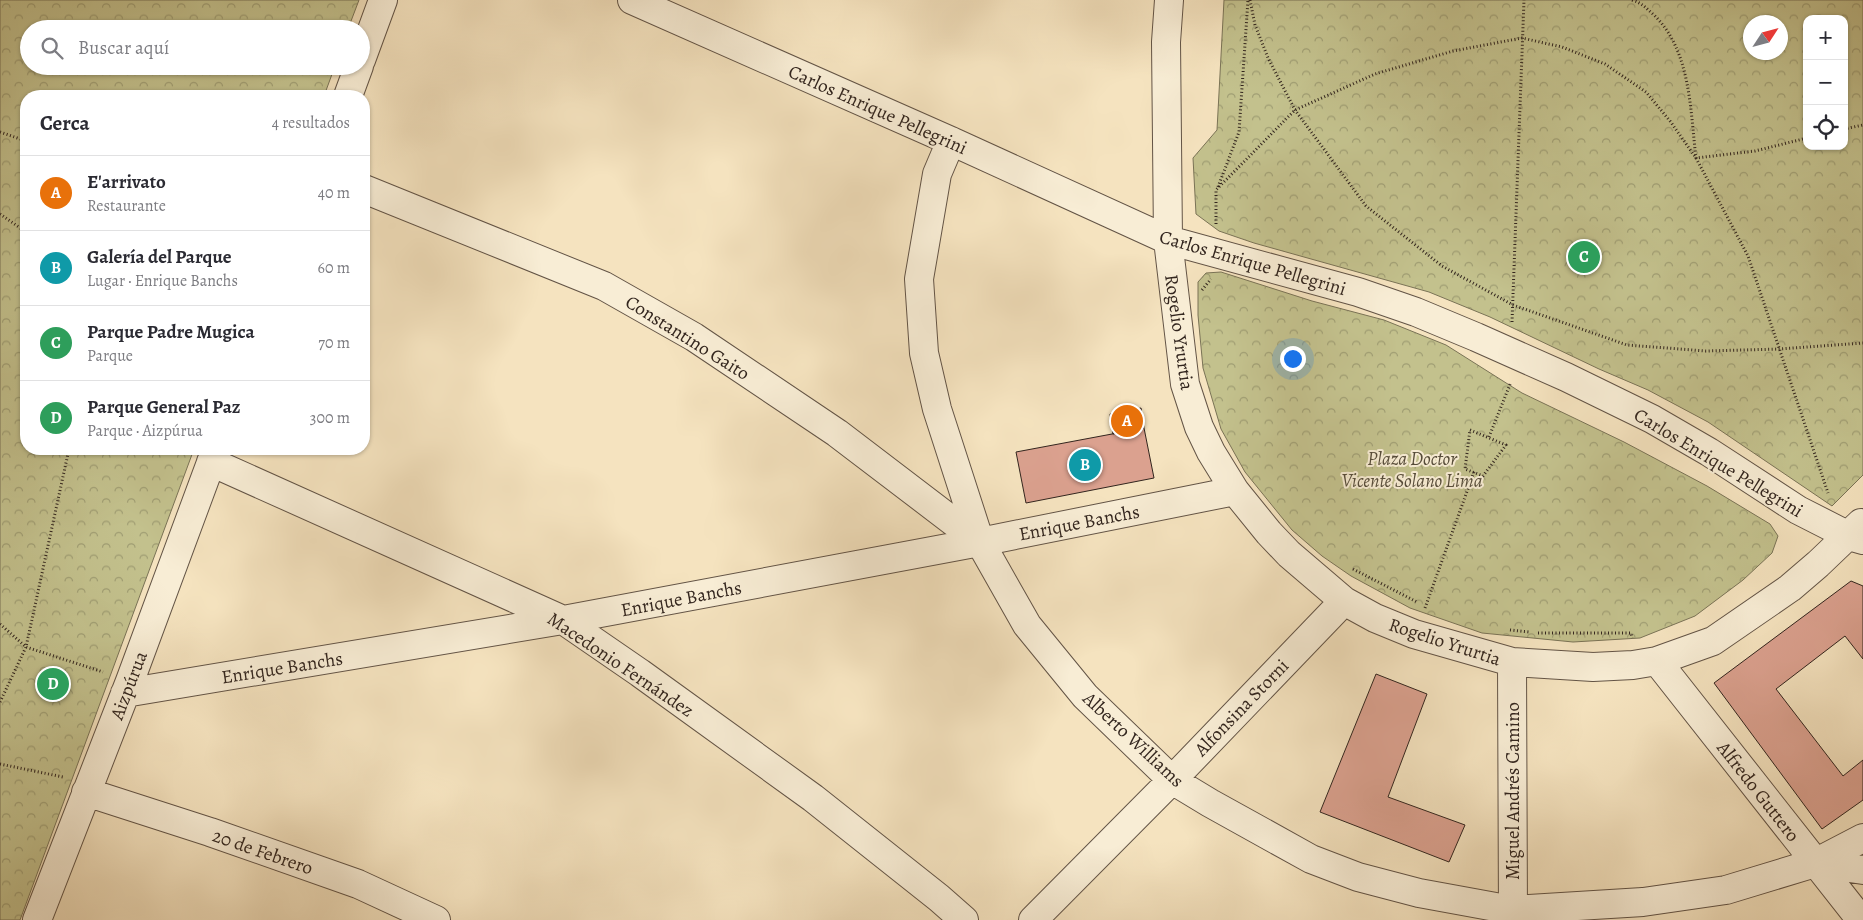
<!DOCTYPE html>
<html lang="es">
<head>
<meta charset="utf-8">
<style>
  :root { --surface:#fff; --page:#f2f2f3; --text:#2b2b33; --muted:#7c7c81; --line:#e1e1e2; --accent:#8f2418 }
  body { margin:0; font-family:Alegreya,serif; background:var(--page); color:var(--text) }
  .controls { position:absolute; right:15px; top:15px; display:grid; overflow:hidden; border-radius:10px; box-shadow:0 1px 4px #0004 }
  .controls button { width:45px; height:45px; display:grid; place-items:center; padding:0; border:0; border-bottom:1px solid var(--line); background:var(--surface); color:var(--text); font:25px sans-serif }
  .compass { position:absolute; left:1743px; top:15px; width:45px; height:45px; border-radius:50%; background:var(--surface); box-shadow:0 1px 4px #0004; rotate:54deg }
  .you { position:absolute; left:1292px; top:358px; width:18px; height:18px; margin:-12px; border:4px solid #fff; border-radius:50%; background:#1a73e8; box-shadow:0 0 0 8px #1a73e833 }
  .badge { display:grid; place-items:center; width:32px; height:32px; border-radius:50%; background:var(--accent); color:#fff; font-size:16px; font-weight:700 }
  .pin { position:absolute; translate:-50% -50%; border:2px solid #fff; box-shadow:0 1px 5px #0006 }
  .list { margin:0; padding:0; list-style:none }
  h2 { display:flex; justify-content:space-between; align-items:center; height:65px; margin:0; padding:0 20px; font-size:21px }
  h2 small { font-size:16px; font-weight:400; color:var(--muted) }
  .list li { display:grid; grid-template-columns:32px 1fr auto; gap:15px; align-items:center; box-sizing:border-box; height:75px; padding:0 20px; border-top:1px solid var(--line) }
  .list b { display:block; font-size:19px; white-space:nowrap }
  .list p { margin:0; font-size:16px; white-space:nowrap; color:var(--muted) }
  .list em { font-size:16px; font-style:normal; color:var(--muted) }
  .icon { flex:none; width:28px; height:28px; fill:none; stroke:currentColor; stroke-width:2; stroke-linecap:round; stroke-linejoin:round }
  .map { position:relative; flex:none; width:1863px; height:920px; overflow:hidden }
  .search { position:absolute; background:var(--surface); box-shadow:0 1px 4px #0004; left:20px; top:20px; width:350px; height:55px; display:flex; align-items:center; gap:12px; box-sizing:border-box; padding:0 18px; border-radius:28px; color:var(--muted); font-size:19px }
  .panel { position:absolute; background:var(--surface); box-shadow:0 1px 4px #0004; left:20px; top:90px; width:350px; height:365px; border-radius:20px }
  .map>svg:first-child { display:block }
  .park { fill:url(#park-crowns); stroke:#7a7356; fill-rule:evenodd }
  .building { fill:#dba18f; stroke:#32251e }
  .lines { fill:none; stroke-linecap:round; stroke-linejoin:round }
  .street-casing { stroke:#635446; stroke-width:30 }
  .path { stroke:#32251e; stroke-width:3; stroke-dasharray:1 2.5; stroke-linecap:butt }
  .street { stroke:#f8edd5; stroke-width:28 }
  .labels { text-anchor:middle; stroke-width:4; stroke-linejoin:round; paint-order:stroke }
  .street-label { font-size:19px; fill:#32251e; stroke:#f8edd5 }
  .park-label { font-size:19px; font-style:italic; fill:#564c3a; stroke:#f8edd5 }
</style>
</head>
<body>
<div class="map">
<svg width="1863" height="920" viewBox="0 0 1863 920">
  <defs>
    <pattern id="park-crowns" width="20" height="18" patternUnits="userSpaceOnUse" patternTransform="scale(1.25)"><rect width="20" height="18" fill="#c3c18d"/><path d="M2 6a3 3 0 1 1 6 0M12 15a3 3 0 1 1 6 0" fill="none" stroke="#9f9d73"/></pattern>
  </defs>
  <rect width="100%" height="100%" fill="#f5e3bf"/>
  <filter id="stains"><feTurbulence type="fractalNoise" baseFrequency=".004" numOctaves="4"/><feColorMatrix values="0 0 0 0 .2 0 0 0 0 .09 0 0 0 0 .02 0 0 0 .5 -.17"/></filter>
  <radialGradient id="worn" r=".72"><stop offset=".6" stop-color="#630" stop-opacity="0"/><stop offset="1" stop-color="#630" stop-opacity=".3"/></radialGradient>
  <path class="park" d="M0,0H359L348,29H29V66H335L324,96H26V449H194L20,920H0Z
    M1224,0H1863V475L1832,506L1708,422L1648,390L1599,369L1490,317L1429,292L1254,243L1219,231L1196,214L1193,158L1217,130ZM1807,19H1844V146H1807ZM1780,22V52H1750V22Z
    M1221,272L1312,301L1384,320L1446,345L1522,393L1624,442L1707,486L1770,524L1778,536L1772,553L1743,580L1695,616L1640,638L1573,642L1482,633L1410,608L1351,576L1322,556L1292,530L1245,472L1221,429L1203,368L1198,315V282L1206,273Z"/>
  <path class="building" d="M1141,408L1144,428L1113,434L1110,414Z
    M1144,428L1154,478L1026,503L1016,452Z
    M1851,581L1863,586V659L1845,636L1776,689L1843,776L1863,760V800L1822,829L1714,683Z
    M1376,674L1427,694L1388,797L1465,825L1449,862L1320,812Z"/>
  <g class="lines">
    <g class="street-casing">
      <path id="street" d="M632,0L951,141L1168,240L1358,292L1416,312L1476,337L1566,377L1652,419L1709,452L1798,510L1849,536L1863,540
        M1169,0L1166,42L1168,240L1185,384L1199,427L1211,452L1235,491L1269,533L1289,554L1344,601L1375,618L1414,634L1512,662L1593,667L1633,665L1657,661L1713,641L1790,588L1818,564L1861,523
        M361,60L383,0
        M348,96L359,66
        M951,141L937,174L919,279L924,353L937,409L980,542L1027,625L1085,696L1172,780L1210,803L1311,859L1358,877L1419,893L1512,910L1643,902L1726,890L1815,863L1863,838
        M364,189L604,286L694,337L837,433L980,542
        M211,462L563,620L640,673L813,798L939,898L964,920
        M1657,661L1861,920
        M1512,662L1513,920
        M125,693L563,620L980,542L1235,491
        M86,792L210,832L358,884L436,920
        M1815,863L1863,870
        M37,920L130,681L216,449
        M1033,920L1172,780L1344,601"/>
    </g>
    <path class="path" d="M1250,0L1255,25L1268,58L1295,110L1366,206L1442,266L1513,305L1627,345L1706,351L1780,349L1863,343
      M1632,0C1642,3 1646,8 1654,15C1691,51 1690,109 1696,158L1755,151L1807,138
      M1844,129L1863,125
      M0,132L26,141
      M1218,187L1239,132L1248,0
      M0,214L26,232
      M1216,224V190L1295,110L1375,74L1453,51L1522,38L1562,47L1605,64L1646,92L1670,121L1696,158L1748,256L1828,493
      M1202,290L1211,279
      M1512,322L1524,0
      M1470,430L1506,445L1483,476L1465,469Z
      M1489,437L1511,382
      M1353,569L1417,602
      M1425,608L1474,472
      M0,624L26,647L103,672
      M1510,630L1529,632
      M1538,633H1631L1632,638
      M0,702L26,647L69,449
      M0,764L63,777"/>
    <use href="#street" class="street"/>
  </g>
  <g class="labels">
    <g class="street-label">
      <text transform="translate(878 109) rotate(24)" y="7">Carlos Enrique Pellegrini</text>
      <text transform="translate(1253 262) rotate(16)" y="7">Carlos Enrique Pellegrini</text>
      <text transform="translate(1180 332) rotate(82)" y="7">Rogelio Yrurtia</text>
      <text transform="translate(688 337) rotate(32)" y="7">Constantino Gaito</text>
      <text transform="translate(1719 462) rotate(31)" y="7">Carlos Enrique Pellegrini</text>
      <text transform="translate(1079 522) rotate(-11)" y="7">Enrique Banchs</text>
      <text transform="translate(681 598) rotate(-11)" y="7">Enrique Banchs</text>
      <text transform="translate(1445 641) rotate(18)" y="7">Rogelio Yrurtia</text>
      <text transform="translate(621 664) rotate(34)" y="7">Macedonio Fernández</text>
      <text transform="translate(282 667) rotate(-9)" y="7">Enrique Banchs</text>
      <text transform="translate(128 685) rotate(-69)" y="7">Aizpúrua</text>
      <text transform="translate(1241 707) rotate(-46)" y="7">Alfonsina Storni</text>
      <text transform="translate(1134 739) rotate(43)" y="7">Alberto Williams</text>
      <text transform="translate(1512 791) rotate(-90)" y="7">Miguel Andrés Camino</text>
      <text transform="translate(1759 791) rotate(52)" y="7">Alfredo Guttero</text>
      <text transform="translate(263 851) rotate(19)" y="7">20 de Febrero</text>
    </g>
    <g class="park-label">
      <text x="1412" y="465">Plaza Doctor<tspan x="1412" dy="22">Vicente Solano Lima</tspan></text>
    </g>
  </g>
  <rect width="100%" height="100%" filter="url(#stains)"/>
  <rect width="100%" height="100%" fill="url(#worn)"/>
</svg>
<div class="controls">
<button>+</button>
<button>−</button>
<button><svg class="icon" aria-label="locate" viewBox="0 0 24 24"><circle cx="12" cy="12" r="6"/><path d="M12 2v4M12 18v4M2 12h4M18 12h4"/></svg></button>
</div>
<svg class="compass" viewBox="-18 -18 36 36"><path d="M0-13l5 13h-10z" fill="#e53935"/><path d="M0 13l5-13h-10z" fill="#7c7c81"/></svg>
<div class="you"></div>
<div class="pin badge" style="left:1127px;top:421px;background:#e8710a">A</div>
<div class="pin badge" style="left:1085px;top:465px;background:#0f9aa8">B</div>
<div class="pin badge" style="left:1584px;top:257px;background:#2e9e5b">C</div>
<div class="pin badge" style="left:53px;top:684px;background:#2e9e5b">D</div>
<div class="search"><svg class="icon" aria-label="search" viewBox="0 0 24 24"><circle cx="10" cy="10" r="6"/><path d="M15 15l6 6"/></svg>Buscar aquí</div>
<section class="panel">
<h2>Cerca<small>4 resultados</small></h2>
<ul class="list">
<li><span class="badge" style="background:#e8710a">A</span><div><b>E'arrivato</b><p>Restaurante</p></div><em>40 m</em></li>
<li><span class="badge" style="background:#0f9aa8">B</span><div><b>Galería del Parque</b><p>Lugar · Enrique Banchs</p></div><em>60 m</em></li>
<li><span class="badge" style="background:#2e9e5b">C</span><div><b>Parque Padre Mugica</b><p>Parque</p></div><em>70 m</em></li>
<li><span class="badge" style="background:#2e9e5b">D</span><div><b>Parque General Paz</b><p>Parque · Aizpúrua</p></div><em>300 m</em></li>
</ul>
</section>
</div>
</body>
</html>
